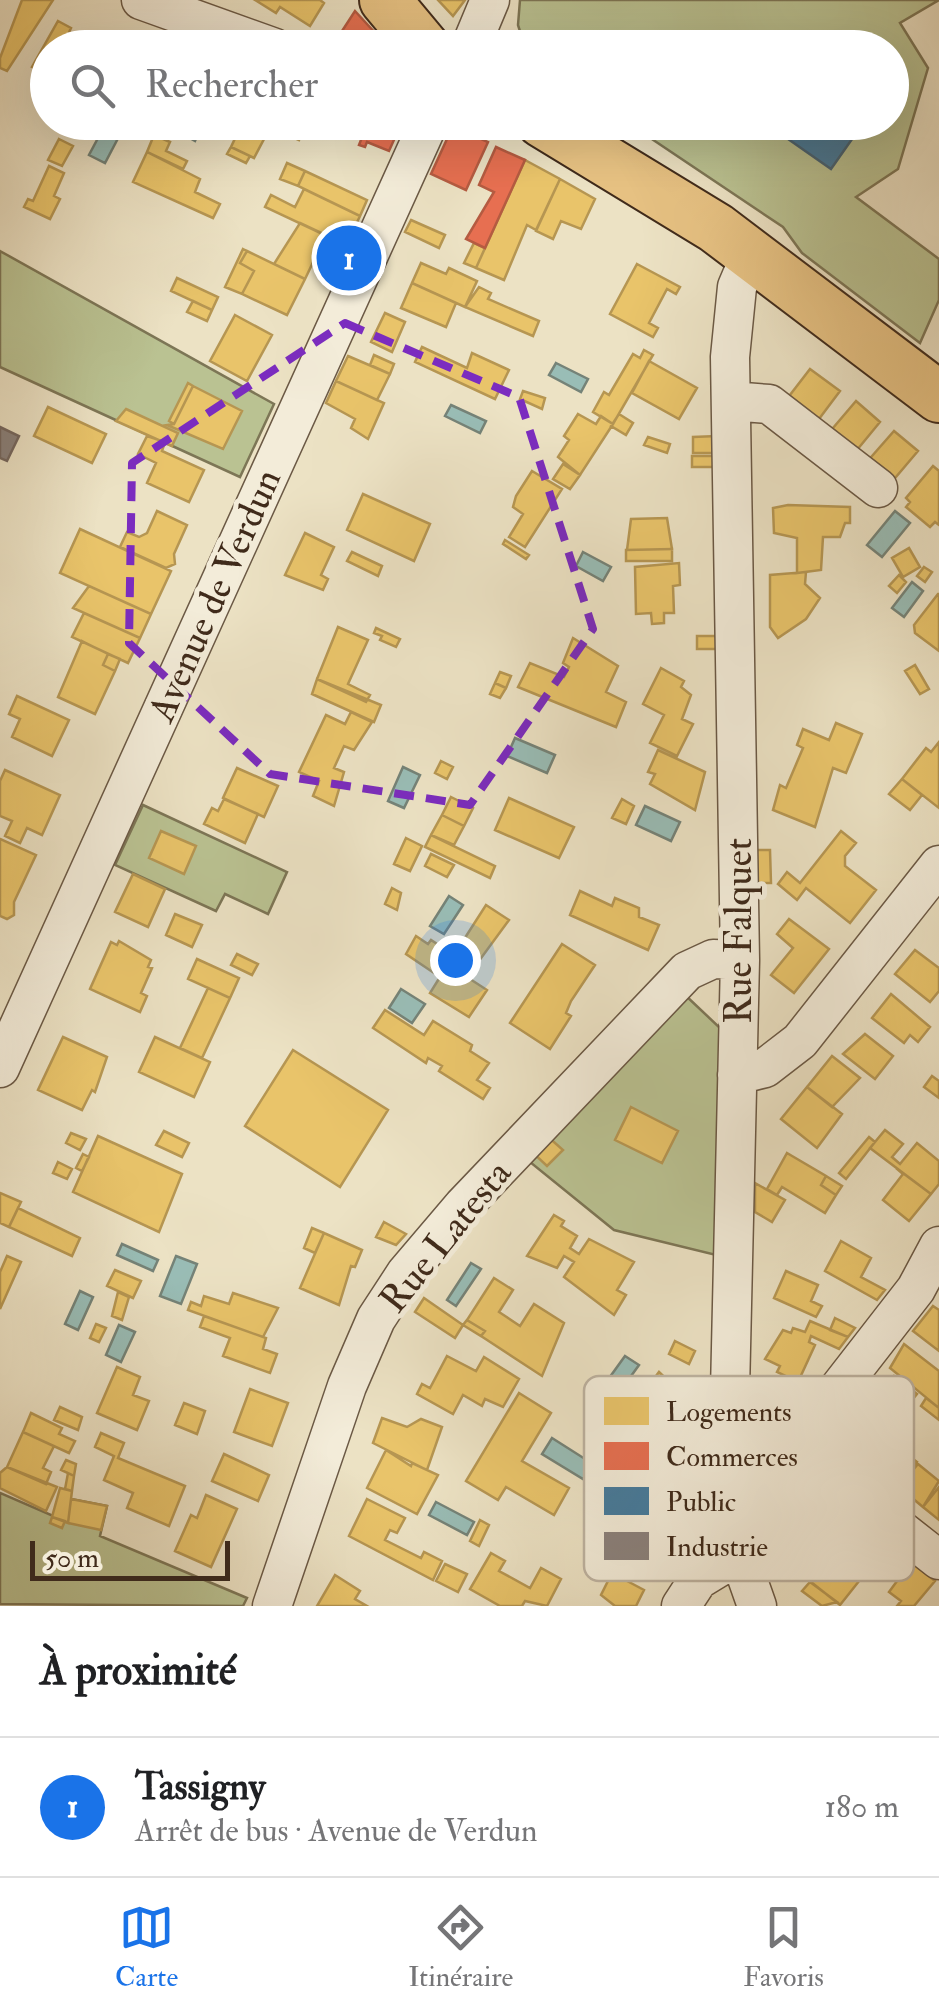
<!DOCTYPE html>
<html lang="fr">
<head>
<meta charset="utf-8">
<style>
  :root { --surface:#fff; --page:#f6f6f6; --text:#202124; --muted:#757577; --line:#e0e0e0; --accent:#1a73e8 }
  body { margin:0; font-family:"IM FELL Double Pica",serif; background:var(--page); color:var(--text) }
  .scale { position:absolute; left:30px; bottom:25px; width:200px; box-sizing:border-box; padding-left:10px; border:5px solid #402b1b; border-top:0; font-size:28px; line-height:35px; white-space:nowrap; color:#402b1b; -webkit-text-stroke:8px #f3ecd9; paint-order:stroke }
  .you { position:absolute; left:455px; top:960px; width:35px; height:35px; margin:-25px; border:8px solid #fff; border-radius:50%; background:#1a73e8; box-shadow:0 0 0 15px #1a73e833 }
  .badge { display:grid; place-items:center; width:65px; height:65px; border-radius:50%; background:var(--accent); color:#fff; font-size:32px; font-weight:700 }
  .pin { position:absolute; translate:-50% -50%; border:5px solid #fff; box-shadow:0 2px 10px #0006 }
  .list { margin:0; padding:0; list-style:none }
  h2 { display:flex; justify-content:space-between; align-items:center; height:130px; margin:0; padding:0 40px; font-size:42px }
  h2 small { font-size:32px; font-weight:400; color:var(--muted) }
  .list li { display:grid; grid-template-columns:65px 1fr auto; gap:30px; align-items:center; box-sizing:border-box; height:140px; padding:0 40px; border-top:2px solid var(--line) }
  .list b { display:block; font-size:38px; white-space:nowrap }
  .list p { margin:0; font-size:32px; white-space:nowrap; color:var(--muted) }
  .list em { font-size:32px; font-style:normal; color:var(--muted) }
  .icon { flex:none; width:55px; height:55px; fill:none; stroke:currentColor; stroke-width:2; stroke-linecap:round; stroke-linejoin:round }
  .map { position:relative; flex:none; width:939px; height:1606px; overflow:hidden }
  .search { position:absolute; background:var(--surface); box-shadow:0 10px 40px #0002; left:30px; right:30px; top:30px; height:110px; display:flex; align-items:center; gap:25px; box-sizing:border-box; padding:0 35px; border-radius:55px; color:var(--muted); font-size:38px }
  .sheet { height:270px; background:var(--surface) }
  nav { display:flex; justify-content:space-around; align-items:center; box-sizing:border-box; height:140px; border-top:2px solid var(--line); background:var(--surface); font-size:28px; color:var(--muted) }
  nav a { display:grid; justify-items:center; gap:5px }
  nav .on { color:var(--accent) }
  .map>svg:first-child { display:block }
  .green { fill:#bac292; stroke:#7d7656; stroke-width:2.5 }
  .water { fill:#99bdb6; stroke:#758378; stroke-width:2.5 }
  .homes { fill:#e9c46a; stroke:#b69652; stroke-width:2.5 }
  .shops { fill:#e76f51; stroke:#b55b41; stroke-width:2.5 }
  .public { fill:#457b9d; stroke:#446376; stroke-width:2.5 }
  .industry { fill:#8a817c; stroke:#74675f; stroke-width:2.5 }
  .lines { fill:none; stroke-linecap:round; stroke-linejoin:round }
  .minor-casing { stroke:#6b5945; stroke-width:41 }
  .major-casing { stroke:#402b1b; stroke-width:54 }
  .minor { stroke:#f3ecd9; stroke-width:38 }
  .major { stroke:#e6c182; stroke-width:50 }
  .marked { fill:none; stroke:#7b2cbf; stroke-width:8; stroke-dasharray:20 12; stroke-linejoin:round }
  .labels { text-anchor:middle; stroke-width:10; stroke-linejoin:round; paint-order:stroke }
  .street-label { font-size:38px; fill:#402b1b; stroke:#f3ecd9 }
  .key { fill:#f3ecd9; stroke:#bdb2a0; stroke-width:2.5 }
  .key-label { font-size:28px; fill:#402b1b }
</style>
</head>
<body>
<div class="map">
<svg width="939" height="1606" viewBox="0 0 939 1606">
  <rect width="100%" height="100%" fill="#ece2c4"/>
  <filter id="stains"><feTurbulence type="fractalNoise" baseFrequency=".002" numOctaves="4"/><feColorMatrix values="0 0 0 0 .2 0 0 0 0 .09 0 0 0 0 .02 0 0 0 .5 -.17"/></filter>
  <radialGradient id="worn" r=".72"><stop offset=".6" stop-color="#630" stop-opacity="0"/><stop offset="1" stop-color="#630" stop-opacity=".3"/></radialGradient>
  <path class="green" d="M520,0H939L900,23L928,68L898,169L856,197L939,259V300L920,343L802,253L783,227L628,123L892,122V48L525,47L518,25Z
    M0,251L274,404L240,477L0,367Z
    M143,805L287,872L268,914L225,894L216,911L115,865Z
    M684,994L720,1028L716,1255L614,1230L525,1158Z
    M0,1493L67,1522L71,1499L107,1506L100,1536L247,1598L243,1606L0,1604Z"/>
  <path class="water" d="M162,122L197,123L202,125L195,141Z
    M106,123H126L105,163L89,155Z
    M556,363L588,379L581,392L549,375Z
    M451,405L486,421L480,433L445,416Z
    M895,511L910,523L882,557L867,545Z
    M583,552L611,567L603,581L576,566Z
    M912,582L923,591L904,617L892,608Z
    M515,738L555,755L547,773L507,756Z
    M403,767L420,775L404,808L388,801Z
    M645,806L680,822L671,841L636,825Z
    M449,896L463,905L444,934L430,926Z
    M401,989L425,1004L412,1023L389,1008Z
    M122,1244L158,1260L153,1271L117,1255Z
    M176,1256L197,1264L181,1304L160,1296Z
    M471,1263L481,1269L456,1306L447,1300Z
    M80,1291L93,1297L78,1330L65,1324Z
    M119,1325L135,1332L121,1362L106,1355Z
    M625,1356L639,1365L621,1390L607,1381Z
    M552,1438L593,1464L583,1479L542,1454Z
    M436,1502L474,1522L467,1535L429,1515Z"/>
  <path class="homes" d="M22,0H53L7,71L0,68V58Z
    M255,0H320L324,3L310,26L280,7L276,13Z
    M438,0H465L453,16Z
    M58,21L71,28L66,39L81,48H48V75L32,67Z
    M259,122H307L299,140Z
    M240,128L264,139L254,158L231,147Z
    M154,135L170,142L166,151L187,161L183,169L147,152Z
    M59,139L73,146L62,166L48,160Z
    M231,147L250,156L246,163L227,154Z
    M147,152L200,179L195,192L220,204L213,218L133,182Z
    M525,160L560,179L536,230L527,225L504,280L476,268Z
    M287,163L305,171L298,186L280,179Z
    M49,166L64,173L54,196L60,199L50,219L24,207L28,199L33,201Z
    M305,171L367,200L360,216L298,186Z
    M560,179L595,199L581,229L561,221L553,239L536,231Z
    M304,189L360,216L346,245L265,207L271,195L295,207Z
    M411,220L445,235L439,248L405,232Z
    M300,223L326,235L305,279L274,264Z
    M474,243L485,248L476,268L464,263Z
    M243,249L247,251L240,263L254,271L242,294L225,287Z
    M247,251L305,279L287,315L242,294L254,271L240,263Z
    M421,263L446,274L449,268L477,281L465,307L412,283Z
    M637,264L680,287L676,294L667,289L649,323L658,328L653,337L610,314Z
    M177,278L218,297L212,310L171,291Z
    M412,283L456,303L446,327L401,308Z
    M479,287L491,293L488,299L539,321L533,336L465,307Z
    M193,301L212,310L207,321L187,312Z
    M385,313L405,322L392,352L371,342Z
    M235,315L272,335L247,381L210,361Z
    M422,347L467,368L472,353L509,370L495,399L415,362Z
    M644,350L653,355L613,424L593,412L604,392L609,395L633,354L640,358Z
    M374,355L394,364L390,374L370,365Z
    M348,356L390,374L377,400L336,381Z
    M649,361L697,388L679,419L632,393Z
    M810,369L840,391L813,427L783,404Z
    M336,381L384,403L368,439L351,428L355,419L326,403Z
    M188,383L193,386L174,424L169,421Z
    M193,386L242,411L223,449L167,425L174,424Z
    M523,391L545,398L542,409L520,399Z
    M856,401L880,422L852,456L827,435Z
    M48,407L106,434L92,463L34,436Z
    M126,409L178,433L172,446L116,421Z
    M578,414L596,424L601,416L613,424L580,475L558,457L569,440L564,436Z
    M619,414L633,423L626,435L611,426Z
    M894,431L918,451L890,484L865,464Z
    M147,436L165,442L162,451L204,470L189,502L147,483L156,463L138,454Z
    M717,436V453H693V437Z
    M648,437L670,444L667,453L644,445Z
    M692,456H717V467H692Z
    M563,464L580,475L570,489L553,479Z
    M933,466L939,471V525L935,522L930,527L906,507L910,502L906,498Z
    M532,471L562,489L525,547L509,537L523,514L513,507L516,496Z
    M363,494L430,524L414,561L347,530Z
    M788,505L850,507V523H845L840,537H823L821,570L797,573V538L774,533L773,508Z
    M157,511L187,525L174,554L175,564L166,568L120,547L127,532L139,537L147,533Z
    M667,518L672,549L627,550L631,519Z
    M80,529L171,571L151,614L60,573Z
    M305,533L334,547L321,575L328,579L323,590L285,575Z
    M505,540L529,555L526,559L503,544Z
    M909,548L920,567L903,577L892,558Z
    M672,549V561H626V550Z
    M352,552L382,566L378,576L347,561Z
    M679,563L680,585L673,586L674,613H664V623L652,624L651,613L636,614L635,567Z
    M924,567L932,572L925,582L917,576Z
    M806,572L805,584L820,598L806,619L778,638L770,627V575Z
    M899,575L906,582L897,593L889,586Z
    M89,586L151,614L140,638L73,608Z
    M938,594H939V651L915,633L914,625Z
    M84,613L140,638L128,663L72,637Z
    M338,627L368,640L348,684L370,695L366,702L317,679Z
    M376,628L400,639L396,647L380,640L382,636L374,633Z
    M697,636H719V649H697Z
    M573,638L618,666L606,692L626,702L616,727L518,687L530,663L564,677L569,667L563,663Z
    M82,641L108,654L103,665L115,671L95,714L58,697Z
    M108,654L120,659L115,671L103,665Z
    M915,665L929,689L920,694L905,671Z
    M661,668L684,681L681,687L691,695L682,719L693,724L677,756L650,743L664,715L643,704Z
    M500,672L511,676L506,688L495,683Z
    M317,679L381,705L374,722L312,694Z
    M495,683L506,688L500,698L490,694Z
    M17,696L69,720L52,756L12,737L20,719L9,714Z
    M351,712L372,722L354,750L344,746L334,768L344,772L334,806L313,796L319,781L299,772L326,715L345,724Z
    M836,723L862,734L846,773L833,768L815,827L773,810L780,785L786,788L803,748L797,745L803,729L829,740Z
    M939,742V808L902,779L926,748L931,752Z
    M658,750L705,772L695,810L650,784L655,774L648,772Z
    M441,761L453,767L447,779L435,773Z
    M237,768L278,786L264,817L223,798Z
    M5,770L60,795L42,835L27,828L20,843L5,836L12,821L0,816V781Z
    M902,779L922,795L910,810L889,794Z
    M451,797L473,808L464,826L442,815Z
    M509,798L574,827L559,858L495,830Z
    M224,799L258,814L245,843L204,824L212,808L218,811Z
    M622,799L634,806L626,824L612,818Z
    M442,815L464,826L454,845L431,835Z
    M161,831L196,846L184,874L149,858Z
    M841,831L856,843L845,856V866L876,890L850,923L806,888L797,900L778,884L787,872L800,883Z
    M431,835L495,866L490,878L425,847Z
    M406,838L422,846L410,871L394,864Z
    M0,839L36,855L14,902V915L7,919L0,916Z
    M753,850H770L771,883H753Z
    M431,854L454,865L447,877L425,866Z
    M133,874L165,889L148,927L115,912Z
    M392,888L401,893L397,910L385,904Z
    M580,891L612,906L615,898L639,908V917L659,925L648,950L570,915Z
    M486,905L509,920L473,969L470,979L487,990L469,1017L430,993L440,977L406,954L416,936L428,944L431,940L454,955Z
    M175,914L202,925L192,947L166,935Z
    M789,919L829,949L794,993L771,975L793,948L777,934Z
    M119,941L151,960L148,967L152,968L141,993L147,996L140,1012L90,989L111,942L117,945Z
    M562,944L595,965L571,1001L566,1013L571,1016L550,1049L510,1023Z
    M915,950L939,968V991L930,1002L895,974Z
    M237,954L258,964L252,975L231,965Z
    M197,959L239,978L230,998L188,979Z
    M208,988L230,998L202,1058L180,1048Z
    M891,994L930,1027L918,1042L910,1035L904,1043L872,1018Z
    M385,1010L424,1035L433,1021L472,1045L470,1051L489,1063L477,1080L490,1088L483,1099L439,1071L442,1066L428,1058L426,1063L373,1028Z
    M865,1034L893,1056L875,1079L843,1054Z
    M63,1037L107,1057L95,1092L92,1090L82,1110L38,1090Z
    M155,1037L210,1062L194,1097L139,1072Z
    M293,1050L388,1110L340,1187L245,1126Z
    M832,1056L860,1078L832,1107L807,1087Z
    M932,1076L939,1081V1098L924,1087Z
    M807,1087L842,1114L817,1148L781,1119Z
    M631,1107L678,1131L662,1163L615,1140Z
    M885,1130L903,1144L892,1157L900,1164L917,1143L939,1161V1184L931,1194L870,1148Z
    M164,1131L189,1143L182,1157L156,1145Z
    M71,1133L86,1139L80,1150L66,1143Z
    M546,1135L563,1150L547,1166L531,1151Z
    M98,1136L182,1174L159,1232L73,1192Z
    M869,1137L875,1142L846,1179L839,1173Z
    M787,1153L826,1176L821,1185L836,1195L825,1213L782,1187L777,1195L767,1189Z
    M83,1154L89,1157L82,1171L76,1168Z
    M58,1162L72,1169L67,1179L53,1173Z
    M896,1168L931,1194L909,1221L883,1200L903,1174Z
    M826,1176L842,1186L836,1195L821,1185Z
    M755,1183L785,1200L772,1222L755,1212Z
    M0,1193L21,1202L9,1227L0,1223Z
    M18,1208L80,1238L72,1256L9,1227Z
    M554,1215L564,1221L561,1226L577,1236L570,1248L579,1254L589,1239L634,1262L617,1290L626,1295L614,1315L564,1277L574,1262L564,1256L557,1268L527,1256Z
    M384,1222L406,1234L396,1245L376,1237Z
    M312,1228L324,1233L315,1253L304,1248Z
    M324,1233L362,1250L355,1267L351,1266L339,1305L300,1288Z
    M841,1241L871,1258L861,1277L885,1290L877,1300L825,1271Z
    M7,1256L21,1262L0,1309V1272Z
    M115,1270L141,1281L133,1298L107,1286Z
    M786,1271L818,1285L811,1301L822,1306L816,1317L774,1298Z
    M494,1278L513,1290L499,1312L520,1326L534,1304L564,1323L542,1376L481,1336L485,1331L467,1320Z
    M118,1292L129,1297L122,1320L112,1316Z
    M233,1293L278,1308L263,1337L188,1310L191,1302L201,1306L204,1296L229,1304Z
    M424,1298L463,1325L455,1338L415,1312Z
    M933,1306L939,1310V1351L913,1331Z
    M204,1316L266,1338L263,1349L277,1354L270,1373L223,1356L230,1338L200,1327Z
    M835,1318L855,1328L848,1337L830,1330Z
    M467,1320L485,1331L481,1336L463,1325Z
    M810,1321L848,1337L839,1349L811,1336L809,1342L815,1345L798,1382L777,1372L780,1366L765,1359L783,1330L791,1333L793,1328L805,1332Z
    M96,1324L106,1328L99,1342L90,1338Z
    M675,1341L695,1351L689,1364L669,1354Z
    M904,1344L939,1371V1408L890,1368Z
    M447,1356L476,1371L484,1357L519,1379L503,1407L485,1399L482,1406L463,1395L453,1414L417,1394L422,1384L430,1388Z
    M117,1367L140,1377L133,1395L149,1401L137,1430L97,1413Z
    M659,1372L683,1395L686,1392L666,1420L690,1438L678,1456L652,1437L647,1444L635,1436L627,1447L599,1427L615,1404L628,1414Z
    M894,1376L917,1394L909,1404L902,1398L892,1411L870,1394L882,1379L888,1384Z
    M250,1389L288,1403L272,1446L234,1432Z
    M519,1393L551,1413L522,1461L569,1488L554,1515L506,1487L498,1500L466,1481Z
    M926,1398L939,1408V1420L921,1406Z
    M184,1403L205,1411L197,1434L175,1425Z
    M60,1407L82,1417L78,1430L54,1420Z
    M31,1413L62,1428L59,1434L75,1441L69,1453L23,1432Z
    M382,1418L407,1427L421,1419L442,1427L427,1470L373,1443Z
    M905,1426L913,1433L900,1449L917,1462L891,1496L866,1477Z
    M23,1432L54,1446L43,1468L51,1472L46,1484L7,1467Z
    M101,1433L124,1443L118,1458L185,1486L169,1526L127,1508L133,1493L104,1480L114,1456L95,1447Z
    M386,1450L411,1466L412,1463L438,1475L417,1514L367,1488Z
    M224,1454L269,1475L258,1501L212,1481Z
    M66,1460L76,1464L74,1476L61,1470Z
    M918,1464L939,1481L923,1507L899,1487Z
    M7,1467L57,1487L46,1511L0,1488V1473Z
    M68,1473L74,1476L72,1491L65,1489Z
    M939,1487V1520L923,1507Z
    M60,1488L72,1491L68,1523L52,1517Z
    M206,1495L237,1509L211,1567L175,1551L191,1515L197,1518Z
    M71,1499L107,1506L101,1530L68,1523Z
    M367,1499L405,1518L397,1533L390,1530L385,1540L421,1558L424,1552L442,1561L433,1580L349,1536Z
    M52,1517L65,1521L62,1528L50,1523Z
    M480,1520L489,1525L479,1546L470,1541Z
    M837,1539L871,1566L840,1605L806,1578Z
    M491,1553L505,1561L499,1571L530,1588L541,1568L561,1579L547,1606L525,1601L522,1606H500L470,1589Z
    M911,1562L935,1581L914,1606H897L901,1601L889,1592Z
    M445,1564L467,1574L458,1592L436,1581Z
    M612,1573L644,1590L636,1606H615L601,1595Z
    M335,1575L360,1591L355,1599L367,1606H317Z
    M810,1582L837,1602L822,1606L802,1591Z"/>
  <path class="shops" d="M355,11L389,48H331Z
    M368,122H402L389,151L367,142L365,147L359,145Z
    M466,132L488,142L466,190L431,174L447,139Z
    M496,147L525,160L485,248L466,239L494,192L479,185Z"/>
  <path class="public" d="M800,122H864L831,169L788,139Z"/>
  <path class="industry" d="M0,427L19,436L7,461L0,458Z"/>
  <g class="lines">
    <g class="minor-casing">
      <path id="minor" d="M141,0L275,48
        M470,48L490,0
        M751,254L737,287L730,357L740,960L728,1477L733,1538L757,1606
        M731,401L769,404L878,488
        M0,1068L429,122
        M737,1075L765,1068L800,1041L939,865
        M794,1446L939,1560
        M728,1477L760,1466L794,1446L916,1289L939,1246
        M272,1606L347,1386L376,1319L406,1273L463,1206L687,971L713,959L740,960
        M681,1606L698,1580L739,1555"/>
    </g>
    <g class="major-casing">
      <path id="major" d="M385,0L425,48
        M542,122L716,228L939,397"/>
    </g>
    <use href="#minor" class="minor"/>
    <use href="#major" class="major"/>
  </g>
  <path class="marked" d="M345,323L519,397L593,629L470,805L270,774L129,643L132,463Z"/>
  <g class="labels">
    <g class="street-label">
      <text transform="translate(214 595) rotate(-66)" y="13">Avenue de Verdun</text>
      <text transform="translate(738 931) rotate(-90)" y="13">Rue Falquet</text>
      <text transform="translate(445 1236) rotate(-51)" y="13">Rue Latesta</text>
    </g>
  </g>
  <rect x="584" y="1376" width="330" height="205" rx="15" class="key"/>
  <rect x="604" y="1397" width="45" height="28" fill="#e9c46a"/>
  <rect x="604" y="1442" width="45" height="28" fill="#e76f51"/>
  <rect x="604" y="1487" width="45" height="28" fill="#457b9d"/>
  <rect x="604" y="1532" width="45" height="28" fill="#8a817c"/>
  <g class="key-label">
    <text x="666" y="1421">Logements</text>
    <text x="666" y="1466">Commerces</text>
    <text x="666" y="1511">Public</text>
    <text x="666" y="1556">Industrie</text>
  </g>
  <rect width="100%" height="100%" filter="url(#stains)"/>
  <rect width="100%" height="100%" fill="url(#worn)"/>
</svg>
<div class="scale">50 m</div>
<div class="you"></div>
<div class="pin badge" style="left:349px;top:258px">1</div>
<div class="search"><svg class="icon" aria-label="search" viewBox="0 0 24 24"><circle cx="10" cy="10" r="6"/><path d="M15 15l6 6"/></svg>Rechercher</div>
</div>
<section class="sheet">
<h2>À proximité<small></small></h2>
<ul class="list">
<li><span class="badge">1</span><div><b>Tassigny</b><p>Arrêt de bus · Avenue de Verdun</p></div><em>180 m</em></li>
</ul>
</section>
<nav>
<a class="on"><svg class="icon" aria-label="map" viewBox="0 0 24 24"><path d="M3 6l6-2 6 2 6-2v14l-6 2-6-2-6 2zM9 4v14M15 6v14"/></svg>Carte</a>
<a><svg class="icon" aria-label="directions" viewBox="0 0 24 24"><path d="M12 3l9 9-9 9-9-9zM9 14v-3h6M13 9l2 2-2 2"/></svg>Itinéraire</a>
<a><svg class="icon" aria-label="saved" viewBox="0 0 24 24"><path d="M7 4h10v16l-5-4-5 4z"/></svg>Favoris</a>
</nav>
</body>
</html>
